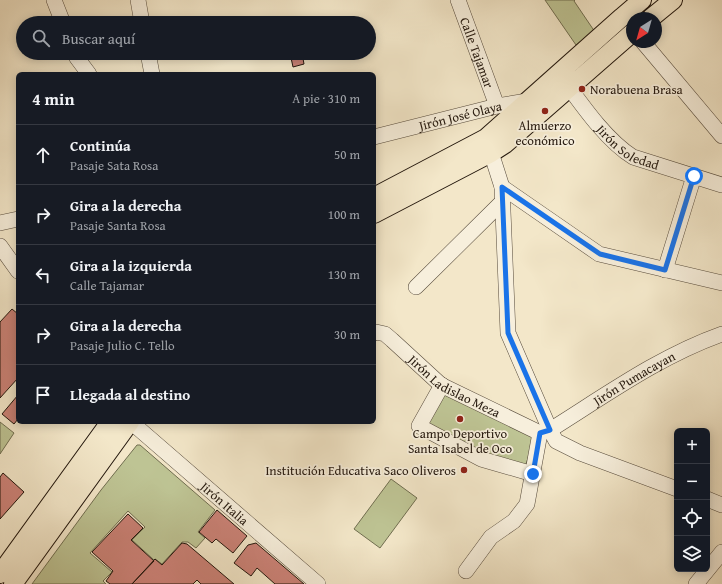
<!DOCTYPE html>
<html lang="es">
<head>
<meta charset="utf-8">
<style>
  :root { --surface:#171b24; --page:#242831; --text:#f1f3f6; --muted:#9ea1a6; --line:#363941 }
  body { margin:0; font-family:"Gentium Book Plus",serif; background:var(--page); color:var(--text) }
  .controls { position:absolute; right:12px; bottom:12px; display:grid; overflow:hidden; border-radius:6px; box-shadow:0 2px 10px #0003 }
  .controls button { width:36px; height:36px; display:grid; place-items:center; padding:0; border:0; border-bottom:1px solid var(--line); background:var(--surface); color:var(--text); font:20px sans-serif }
  .compass { position:absolute; left:626px; top:12px; width:36px; height:36px; border-radius:50%; background:var(--surface); box-shadow:0 2px 10px #0003; rotate:217deg }
  .stop { position:absolute; width:12px; height:12px; margin:-9px; border:3px solid #1a73e8; border-radius:50%; background:#fff }
  .stop.end { background:#1a73e8; border-color:#fff; box-shadow:0 1px 4px #0008 }
  .list { margin:0; padding:0; list-style:none }
  h2 { display:flex; justify-content:space-between; align-items:center; height:52px; margin:0; padding:0 16px; font-size:17px }
  h2 small { font-size:13px; font-weight:400; color:var(--muted) }
  .list li { display:grid; grid-template-columns:26px 1fr auto; gap:12px; align-items:center; box-sizing:border-box; height:60px; padding:0 16px; border-top:1px solid var(--line) }
  .list b { display:block; font-size:15px; white-space:nowrap }
  .list p { margin:0; font-size:13px; white-space:nowrap; color:var(--muted) }
  .list em { font-size:13px; font-style:normal; color:var(--muted) }
  .icon { flex:none; width:22px; height:22px; fill:none; stroke:currentColor; stroke-width:2; stroke-linecap:round; stroke-linejoin:round }
  .map { position:relative; flex:none; width:722px; height:584px; overflow:hidden }
  .search { position:absolute; background:var(--surface); box-shadow:0 2px 10px #0003; left:16px; top:16px; width:360px; height:44px; display:flex; align-items:center; gap:10px; box-sizing:border-box; padding:0 14px; border-radius:22px; color:var(--muted); font-size:15px }
  .panel { position:absolute; background:var(--surface); box-shadow:0 2px 10px #0003; left:16px; top:72px; width:360px; height:352px; border-radius:6px }
  .map>svg:first-child { display:block }
  .green { fill:#bec494; stroke:#706e50 }
  .building { fill:#cb8277; stroke:#23170d }
  .lines { fill:none; stroke-linecap:round; stroke-linejoin:round }
  .minor-casing { stroke:#574b3c; stroke-width:16 }
  .major-casing { stroke:#23170d; stroke-width:20 }
  .minor { stroke:#f7efdc; stroke-width:15 }
  .major { stroke:#f3e7c9; stroke-width:18 }
  .route { stroke:#1a73e8; stroke-width:5 }
  .poi-dot { fill:#8f2418; stroke:#f7efdc; stroke-width:1.5 }
  .labels { text-anchor:middle; stroke-width:3.5; stroke-linejoin:round; paint-order:stroke }
  .street-label { font-size:13px; fill:#23170d; stroke:#f7efdc }
  .poi-label { font-size:13px; fill:#23170d; stroke:#f7efdc }
</style>
</head>
<body>
<div class="map">
<svg width="722" height="584" viewBox="0 0 722 584">
  <rect width="100%" height="100%" fill="#f3e7c9"/>
  <filter id="stains"><feTurbulence type="fractalNoise" baseFrequency=".005" numOctaves="4"/><feColorMatrix values="0 0 0 0 .2 0 0 0 0 .09 0 0 0 0 .02 0 0 0 .5 -.17"/></filter>
  <radialGradient id="worn" r=".72"><stop offset=".6" stop-color="#630" stop-opacity="0"/><stop offset="1" stop-color="#630" stop-opacity=".3"/></radialGradient>
  <path class="green" d="M545,0H575L574,1L595,32L576,45Z
    M441,392L534,438L525,468L473,452L426,424Z
    M0,422L14,433L0,454Z
    M137,445H140L215,510L198,532L205,538L196,548L188,542H182L162,564L155,559L154,560L132,540L145,527L128,511L90,553L112,572L103,581L106,584H32L101,490Z
    M391,479L417,498L380,548L354,529Z"/>
  <path class="building" d="M290,53H302L304,64L293,67Z
    M12,309L18,314V378L0,398V322Z
    M18,395V419L14,424L2,414Z
    M3,473L24,492L0,519V477Z
    M217,510L247,536L233,553L216,539L212,543L199,532Z
    M128,514L143,528L131,540L154,561L132,584H110L106,581L113,571L92,552Z
    M182,543L187,544L234,584H201L197,580L193,584H132L155,559L162,565Z
    M256,543L304,584H275L257,568L251,576L234,563L248,545Z"/>
  <g class="lines">
    <g class="minor-casing">
      <g id="minor">
        <path d="M54,0L63,23"/>
        <path d="M138,0L142,23"/>
        <path id="s1" d="M458,0L497,106"/>
        <path d="M643,42L722,136"/>
        <path d="M75,53L77,58L89,74"/>
        <path d="M148,53L152,74"/>
        <path id="s2" d="M563,79C582,105 606,140 633,157L722,185"/>
        <path id="s3" d="M374,137L497,106L527,101L530,102"/>
        <path d="M488,143L502,187L508,333L550,430L556,441L580,453L677,489"/>
        <path d="M502,187L599,254L722,283"/>
        <path d="M0,223L18,219"/>
        <path d="M0,246L18,271"/>
        <path d="M665,270L694,176"/>
        <path d="M416,287L502,202"/>
        <path id="s4" d="M374,333L376,332L385,334L392,340L441,385L540,433"/>
        <path d="M442,385L419,426L481,459L533,474"/>
        <path id="s5" d="M131,422L318,584"/>
        <path d="M707,499L722,505"/>
        <path id="s6" d="M466,571L491,537L514,521L527,504L540,433L550,430C606,395 660,356 722,334"/>
        <path d="M696,584L722,552"/>
      </g>
    </g>
    <g class="major-casing">
      <path id="major" d="M651,18L673,0
        M374,197L486,138L622,17L642,0
        M374,214L491,153L505,144L632,33
        M0,574L110,422
        M13,584L130,422"/>
    </g>
    <use href="#minor" class="minor"/>
    <use href="#major" class="major"/>
  </g>
  <g class="lines">
    <path class="route" d="M533,474L540,433L550,430L508,333L502,187L600,254L665,270L694,176"/>
  </g>
  <g class="poi-dot">
    <circle cx="582" cy="89" r="4"/>
    <circle cx="545" cy="111" r="4"/>
    <circle cx="460" cy="419" r="4"/>
    <circle cx="464" cy="470" r="4"/>
  </g>
  <g class="labels">
    <g class="street-label">
      <text dy="5" stroke="none"><textPath href="#s1" startOffset="56">Calle Tajamar</textPath></text>
      <text dy="5" stroke="none"><textPath href="#s3" startOffset="89">Jirón José Olaya</textPath></text>
      <text dy="5" stroke="none"><textPath href="#s2" startOffset="96">Jirón Soledad</textPath></text>
      <text dy="5" stroke="none"><textPath href="#s6" startOffset="273">Jirón Pumacayan</textPath></text>
      <text dy="5" stroke="none"><textPath href="#s4" startOffset="99">Jirón Ladislao Meza</textPath></text>
      <text dy="5" stroke="none"><textPath href="#s5" startOffset="124">Jirón Italia</textPath></text>
    </g>
    <g class="poi-label">
      <text x="590" y="94" text-anchor="start">Norabuena Brasa</text>
      <text x="545" y="130">Almuerzo<tspan x="545" dy="15">económico</tspan></text>
      <text x="460" y="438">Campo Deportivo<tspan x="460" dy="15">Santa Isabel de Oco</tspan></text>
      <text x="456" y="475" text-anchor="end">Institución Educativa Saco Oliveros</text>
    </g>
  </g>
  <rect width="100%" height="100%" filter="url(#stains)"/>
  <rect width="100%" height="100%" fill="url(#worn)"/>
</svg>
<div class="controls">
<button>+</button>
<button>−</button>
<button><svg class="icon" aria-label="locate" viewBox="0 0 24 24"><circle cx="12" cy="12" r="6"/><path d="M12 2v4M12 18v4M2 12h4M18 12h4"/></svg></button>
<button><svg class="icon" aria-label="layers" viewBox="0 0 24 24"><path d="M12 4l9 5-9 5-9-5zM3 14l9 5 9-5"/></svg></button>
</div>
<svg class="compass" viewBox="-18 -18 36 36"><path d="M0-13l5 13h-10z" fill="#e53935"/><path d="M0 13l5-13h-10z" fill="#9ea1a6"/></svg>
<div class="stop" style="left:694px;top:176px"></div>
<div class="stop end" style="left:533px;top:474px"></div>
<div class="search"><svg class="icon" aria-label="search" viewBox="0 0 24 24"><circle cx="10" cy="10" r="6"/><path d="M15 15l6 6"/></svg>Buscar aquí</div>
<section class="panel">
<h2>4 min<small>A pie · 310 m</small></h2>
<ul class="list">
<li><svg class="icon" aria-label="ahead" viewBox="0 0 24 24"><path d="M12 20V5M6 11l6-6 6 6"/></svg><div><b>Continúa</b><p>Pasaje Sata Rosa</p></div><em>50 m</em></li>
<li><svg class="icon" aria-label="right" viewBox="0 0 24 24"><path d="M7 20v-9h11M14 6l5 5-5 5"/></svg><div><b>Gira a la derecha</b><p>Pasaje Santa Rosa</p></div><em>100 m</em></li>
<li><svg class="icon" aria-label="left" viewBox="0 0 24 24"><path d="M17 20v-9H6M10 6l-5 5 5 5"/></svg><div><b>Gira a la izquierda</b><p>Calle Tajamar</p></div><em>130 m</em></li>
<li><svg class="icon" aria-label="right" viewBox="0 0 24 24"><path d="M7 20v-9h11M14 6l5 5-5 5"/></svg><div><b>Gira a la derecha</b><p>Pasaje Julio C. Tello</p></div><em>30 m</em></li>
<li><svg class="icon" aria-label="arrive" viewBox="0 0 24 24"><path d="M6 21V4h12l-3 4 3 4H6"/></svg><div><b>Llegada al destino</b></div></li>
</ul>
</section>
</div>
</body>
</html>
